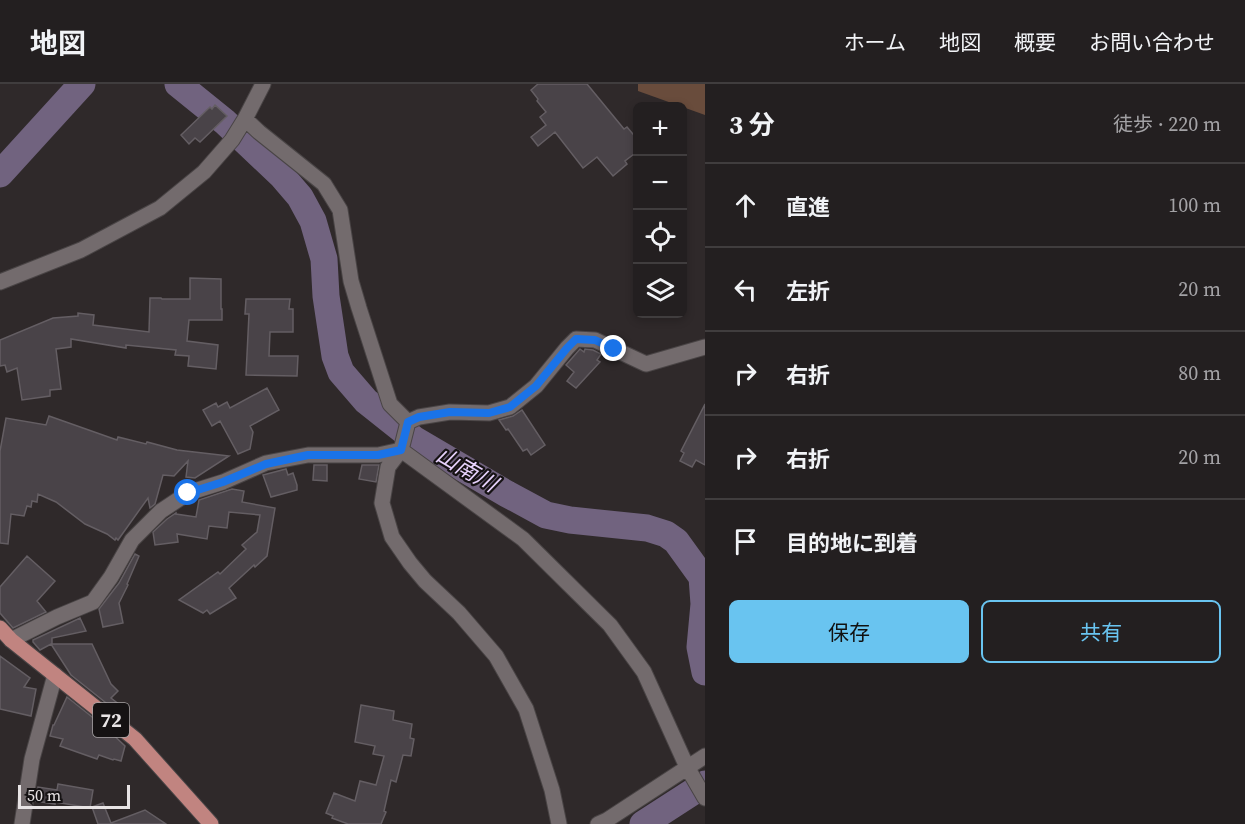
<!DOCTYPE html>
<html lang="ja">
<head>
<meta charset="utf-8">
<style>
  :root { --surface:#231f20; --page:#2f2c2d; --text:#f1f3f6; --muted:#a3a2a5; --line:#403d3e; --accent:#69c4f0 }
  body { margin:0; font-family:"Source Serif 4","Noto Sans JP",serif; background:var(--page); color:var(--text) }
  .controls { position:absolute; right:18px; top:18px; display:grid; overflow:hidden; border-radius:9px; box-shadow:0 3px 9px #0003 }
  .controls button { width:54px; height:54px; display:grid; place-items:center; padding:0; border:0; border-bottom:2px solid var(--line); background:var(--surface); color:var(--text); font:30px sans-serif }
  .scale { position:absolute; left:18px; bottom:15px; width:112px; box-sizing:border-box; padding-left:6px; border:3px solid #e8e4e5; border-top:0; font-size:16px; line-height:21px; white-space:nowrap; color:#e8e4e5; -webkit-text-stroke:4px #151213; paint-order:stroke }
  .stop { position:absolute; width:18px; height:18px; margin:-14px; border:4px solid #1a73e8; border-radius:50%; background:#fff }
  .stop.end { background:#1a73e8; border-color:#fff; box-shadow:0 2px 6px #0008 }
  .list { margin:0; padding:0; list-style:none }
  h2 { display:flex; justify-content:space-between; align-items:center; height:78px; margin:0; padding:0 24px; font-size:26px }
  h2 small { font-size:20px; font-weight:400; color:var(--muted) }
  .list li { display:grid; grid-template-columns:39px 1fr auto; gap:18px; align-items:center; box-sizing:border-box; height:84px; padding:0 24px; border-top:2px solid var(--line) }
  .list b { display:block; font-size:22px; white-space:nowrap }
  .list em { font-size:20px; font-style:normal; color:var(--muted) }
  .actions { display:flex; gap:12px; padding:18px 24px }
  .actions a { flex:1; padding:14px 0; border:2px solid var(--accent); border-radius:9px; text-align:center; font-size:21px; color:var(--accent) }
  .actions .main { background:var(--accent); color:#111 }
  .icon { flex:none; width:33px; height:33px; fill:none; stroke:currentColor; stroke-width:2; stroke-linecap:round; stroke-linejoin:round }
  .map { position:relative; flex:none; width:705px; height:740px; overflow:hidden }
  header { display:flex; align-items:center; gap:36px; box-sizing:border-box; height:84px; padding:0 30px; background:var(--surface); border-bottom:2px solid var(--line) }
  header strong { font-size:28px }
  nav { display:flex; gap:33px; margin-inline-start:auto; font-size:21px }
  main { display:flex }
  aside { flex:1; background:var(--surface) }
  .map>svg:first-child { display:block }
  .forest { fill:#694c3c }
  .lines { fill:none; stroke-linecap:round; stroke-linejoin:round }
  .river { stroke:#71637f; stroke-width:27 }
  .building { fill:#494348; stroke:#645e63; stroke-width:1.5 }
  .minor-casing { stroke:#494445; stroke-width:17 }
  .major-casing { stroke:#494445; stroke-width:17 }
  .minor { stroke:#736b6d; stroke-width:15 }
  .major { stroke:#c18480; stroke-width:15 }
  .route { stroke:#1a73e8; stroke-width:8 }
  .labels { text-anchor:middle; stroke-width:4.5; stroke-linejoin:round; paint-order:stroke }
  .shield { fill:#151213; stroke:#a9a5a6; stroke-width:1.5 }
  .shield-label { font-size:20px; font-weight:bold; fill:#e8e4e5 }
  .water-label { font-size:22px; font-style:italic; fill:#e7d2fc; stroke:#151213 }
</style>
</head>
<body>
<header>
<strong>地図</strong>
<nav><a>ホーム</a><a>地図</a><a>概要</a><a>お問い合わせ</a></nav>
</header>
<main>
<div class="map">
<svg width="705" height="740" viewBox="0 0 705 740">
  <rect width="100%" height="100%" fill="#2f292a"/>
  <path class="forest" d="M638,0H705V31L638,7Z"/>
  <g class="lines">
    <path class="river" d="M178,0L225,38L282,92L300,113L313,137L324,175L326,212L335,272L341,288L366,317L415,356L507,410L546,431L570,436L647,444L666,450L676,457L702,493L704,520L700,563L705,588
      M0,90L82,0
      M643,740L705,700"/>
  </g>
  <path class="building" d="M538,0H587L624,45L627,43L638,56V67L625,77L627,80L613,92L597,73L583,84L555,48L538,62L531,53L546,41L540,33L546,28L537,17L538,15L531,6Z
    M215,21L227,32L200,58L195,54L189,60L181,51L210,23L212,25Z
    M190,194L221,195V225H222V236H189L187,257L218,261L216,285L188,282L189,272L175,271L176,266L126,261V264L71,255V263L56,265L61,305L50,306V312L22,316L17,284L7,288L5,281L0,282V256L53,234L78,232V229L94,231L93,241L149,248L150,214H161L162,215H190Z
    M246,215H290L289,225H293V248H270L269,272H298L297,292L246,291L249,230H245Z
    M580,265L584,268L585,265L593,266L601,270L597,276L600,278L576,304L567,297L574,288L566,281Z
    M267,304L279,326L250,342L253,348L250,365L238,370L220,337L212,342L203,326L216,319L218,323L227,318L230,324Z
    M705,320V381L696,376L692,383L680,377L684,369L681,367Z
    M522,326L545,361L531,371L527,365L523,367L508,345L506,346L499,336L513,332Z
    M49,332L117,356L118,353L146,360L147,358L177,366L229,372L195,394L186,393L188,377L174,392L163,391L155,420L150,424L148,414L118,456L116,454L115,456L107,450L85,440L56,418L38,410L37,418L32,417L31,423L27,422L24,432L11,430L8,460L0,459V367L6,334L46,341Z
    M314,381H327V397L313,396Z
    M362,381H379L376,398L359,395Z
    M286,385L288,391L293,389L297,401V406L271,413L263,391Z
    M232,405L244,407L242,418L275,424L267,472L255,483L254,481L229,504L236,514L210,530L207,526L203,529L179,516L218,488L220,490L246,465L242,461L257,448L260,431L229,428L227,444L209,442L207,455L177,450L178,458L155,461L153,448L167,435L176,429V430L196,433L199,416Z
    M135,470L139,472L127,500L128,501L119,519L123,539L103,543L99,525L119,499Z
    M27,472L55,497L37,517L46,528L13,544L0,529V503Z
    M80,534L86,547L52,554V560H92L111,600L118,607L111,614L120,621L115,626L71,591L51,560L40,566L33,558V556Z
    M0,572L30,594L24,603L36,605L31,632L0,625Z
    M67,613L106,644L125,662L121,677L114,675L113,676L99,671L97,675L60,662L63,655L50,652L53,641H54Z
    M361,621L394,627L393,636L412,640L410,654L414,655L411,672L403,671L396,698L391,696L384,727L386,728L381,740H348L332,734L333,732L326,729L334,709L355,717L360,697L376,701L384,672L373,670L375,662L355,658Z
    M58,700L93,706L90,724L55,718V720L36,717L38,703L57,706Z
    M103,719L111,739L145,726L166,740H98L92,723Z"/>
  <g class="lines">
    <g class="minor-casing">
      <path id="minor" d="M245,35L259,48L324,100L340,126L351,197L359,224L390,320L408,338
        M0,198L81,166L160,124L204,88L232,56L245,35L263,0
        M408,338L401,366L388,383L382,419L392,453L410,479L425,497L459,529L496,572L526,625L552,706L559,740
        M408,338L419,333L450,328L489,329L510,323L536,302L567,264L576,255L595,256L646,280L705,263
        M11,556L57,533L93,518L111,493L132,456L161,427L188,409L223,398L266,379L308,371H378L401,366L523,455L610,541L644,588L687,683L705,714
        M22,740L32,675L55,591
        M598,740L607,736L705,672"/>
    </g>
    <g class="major-casing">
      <path id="major" d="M0,544L11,556L135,655L211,740"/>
    </g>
    <use href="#minor" class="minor"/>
    <use href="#major" class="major"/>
  </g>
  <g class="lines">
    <path class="route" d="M188,409L223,398L266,380L308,371H378L401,366L408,338L419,333L450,328L489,329L510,323L536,302L567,264L576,255L595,256L614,265"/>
  </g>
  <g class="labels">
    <rect class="shield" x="93" y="619" width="36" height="34" rx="4.5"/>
    <g class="shield-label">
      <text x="111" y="643">72</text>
    </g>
    <g class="water-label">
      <text transform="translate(467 385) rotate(30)" y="8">山南川</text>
    </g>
  </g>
</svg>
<div class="controls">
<button>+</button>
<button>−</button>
<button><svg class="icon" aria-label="locate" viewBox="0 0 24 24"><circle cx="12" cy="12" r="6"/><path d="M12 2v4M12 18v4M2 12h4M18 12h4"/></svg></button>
<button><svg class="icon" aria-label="layers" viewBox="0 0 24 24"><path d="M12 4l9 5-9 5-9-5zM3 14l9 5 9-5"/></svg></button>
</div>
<div class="scale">50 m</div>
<div class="stop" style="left:188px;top:409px"></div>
<div class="stop end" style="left:614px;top:265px"></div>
</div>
<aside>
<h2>3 分<small>徒歩 · 220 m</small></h2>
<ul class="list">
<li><svg class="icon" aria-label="ahead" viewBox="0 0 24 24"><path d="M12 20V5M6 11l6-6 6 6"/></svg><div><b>直進</b></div><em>100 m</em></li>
<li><svg class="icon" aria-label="left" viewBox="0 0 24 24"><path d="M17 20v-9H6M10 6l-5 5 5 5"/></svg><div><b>左折</b></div><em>20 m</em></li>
<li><svg class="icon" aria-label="right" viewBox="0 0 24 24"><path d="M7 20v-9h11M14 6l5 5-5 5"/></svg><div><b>右折</b></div><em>80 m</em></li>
<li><svg class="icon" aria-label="right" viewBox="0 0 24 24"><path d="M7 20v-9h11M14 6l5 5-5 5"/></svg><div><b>右折</b></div><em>20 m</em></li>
<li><svg class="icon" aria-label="arrive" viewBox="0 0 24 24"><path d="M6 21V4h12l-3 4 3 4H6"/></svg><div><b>目的地に到着</b></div></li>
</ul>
<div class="actions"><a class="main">保存</a><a>共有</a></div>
</aside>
</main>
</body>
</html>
